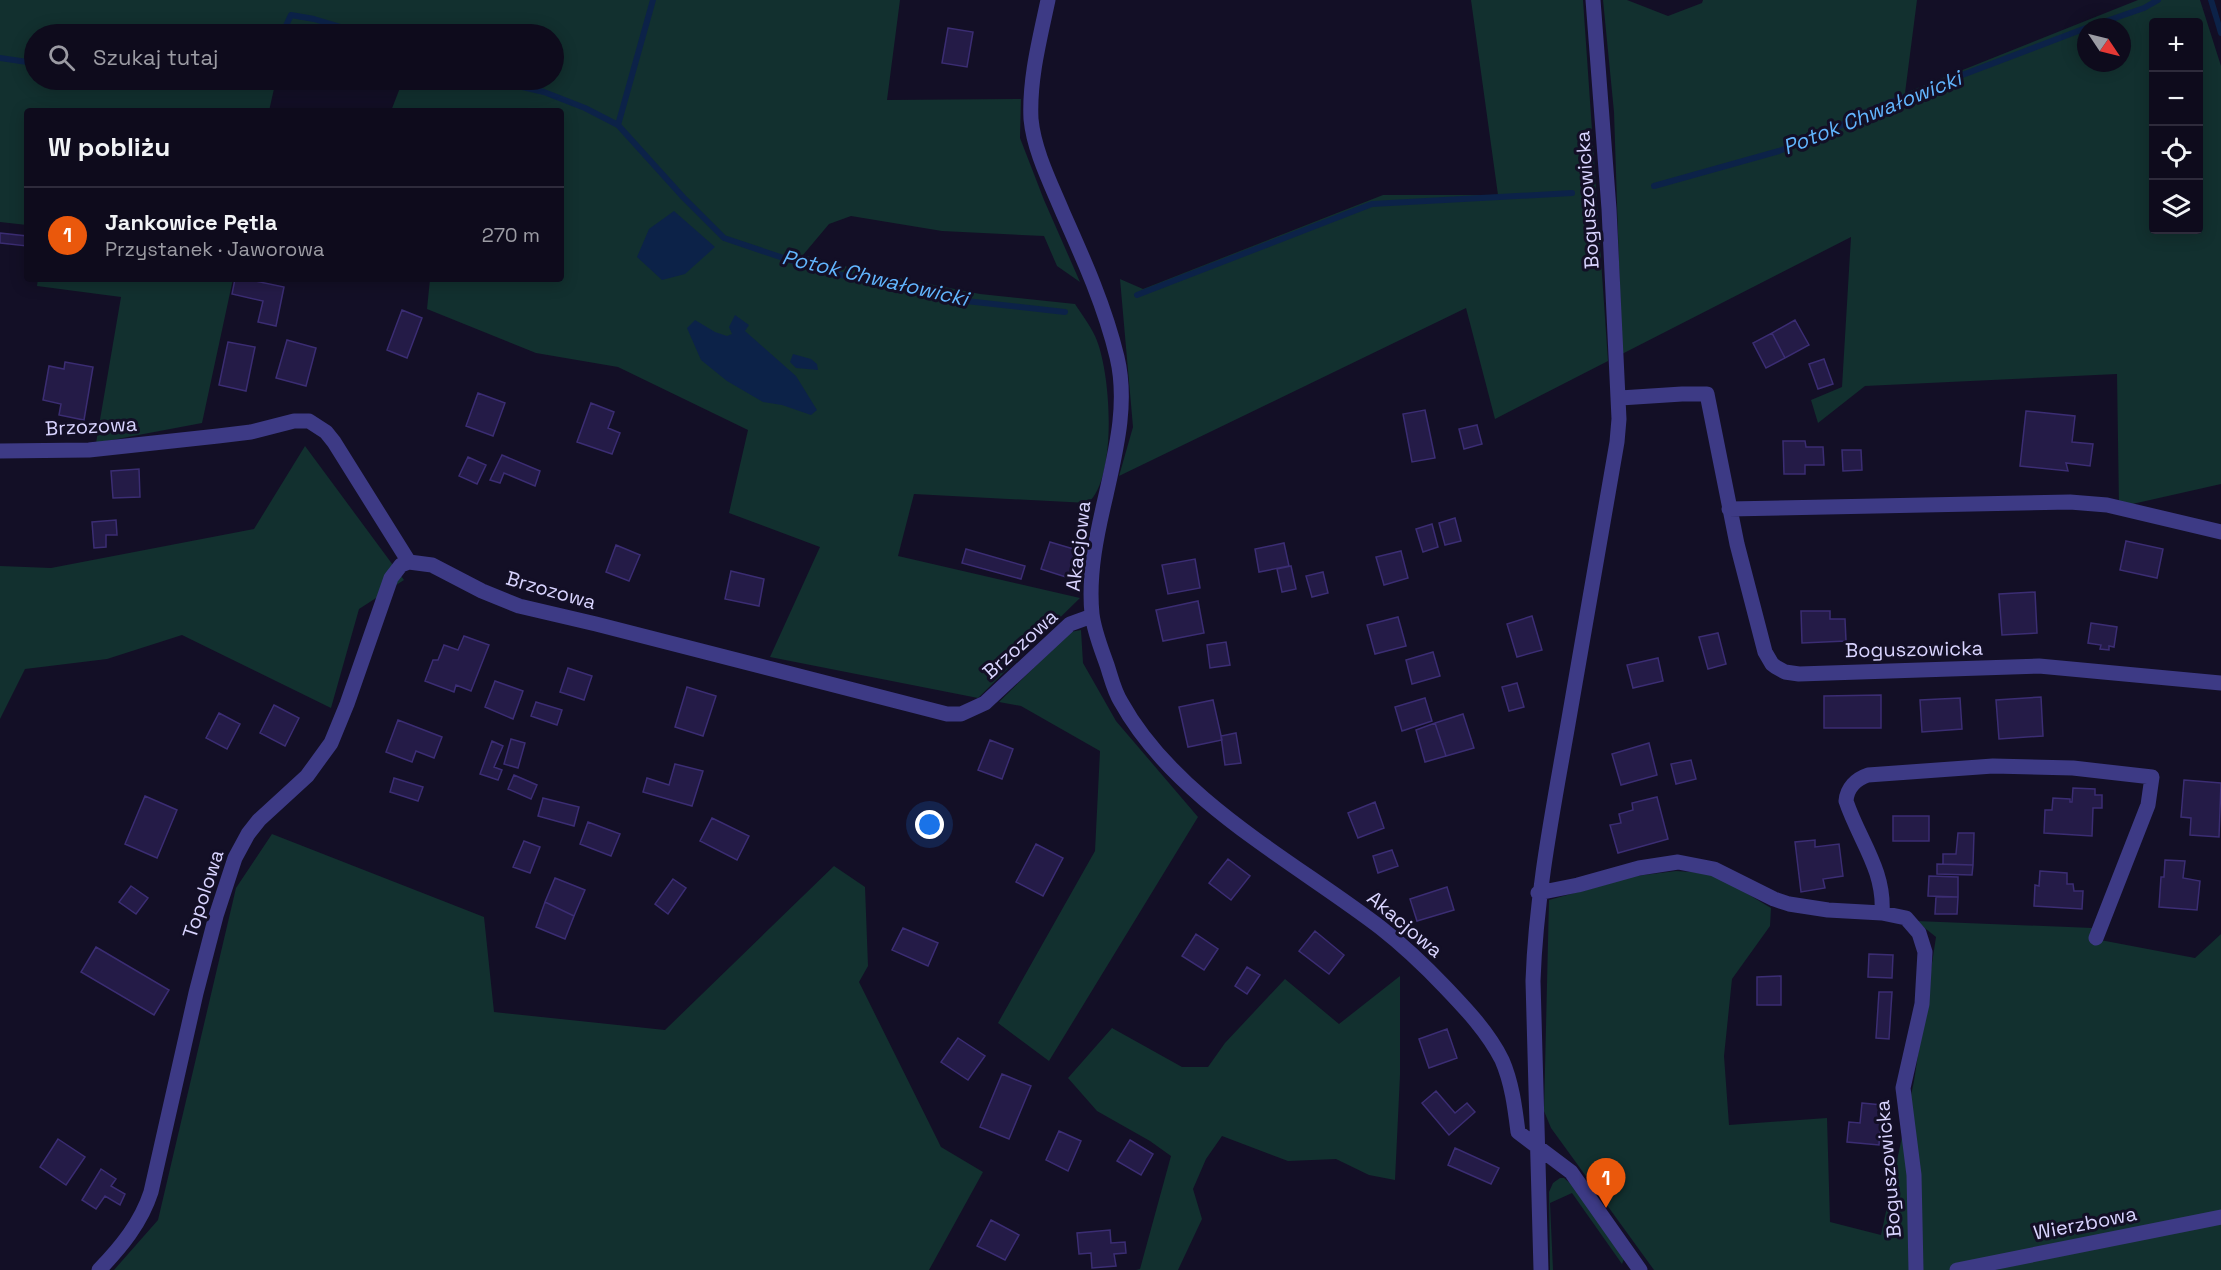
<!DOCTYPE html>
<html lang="pl">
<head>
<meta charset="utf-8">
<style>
  :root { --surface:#0e0b1c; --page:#171425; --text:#f1f3f6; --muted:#9b9ba3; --line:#2e2b3b; --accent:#ea580c }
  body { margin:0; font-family:"Space Grotesk",sans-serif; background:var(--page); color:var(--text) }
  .controls { position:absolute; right:18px; top:18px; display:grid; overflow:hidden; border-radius:6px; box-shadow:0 3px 15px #0003 }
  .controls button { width:54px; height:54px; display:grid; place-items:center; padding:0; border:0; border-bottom:2px solid var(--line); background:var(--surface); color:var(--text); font:30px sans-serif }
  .compass { position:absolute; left:2077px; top:18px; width:54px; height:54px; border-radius:50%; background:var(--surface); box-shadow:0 3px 15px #0003; rotate:125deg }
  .you { position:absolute; left:930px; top:825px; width:21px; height:21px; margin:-15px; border:4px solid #fff; border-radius:50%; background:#1a73e8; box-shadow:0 0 0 9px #1a73e833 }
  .badge { display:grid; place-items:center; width:39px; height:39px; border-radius:50%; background:var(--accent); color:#fff; font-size:20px; font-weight:700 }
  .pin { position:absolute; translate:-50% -50px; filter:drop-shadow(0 2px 3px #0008) }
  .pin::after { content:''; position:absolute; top:32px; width:21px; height:18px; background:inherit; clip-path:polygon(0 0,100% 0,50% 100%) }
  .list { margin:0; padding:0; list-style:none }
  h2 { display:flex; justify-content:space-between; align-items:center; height:78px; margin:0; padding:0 24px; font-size:26px }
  h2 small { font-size:20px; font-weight:400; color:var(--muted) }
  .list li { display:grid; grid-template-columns:39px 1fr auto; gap:18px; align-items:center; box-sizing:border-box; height:96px; padding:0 24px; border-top:2px solid var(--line) }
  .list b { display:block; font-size:22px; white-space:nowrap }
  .list p { margin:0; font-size:20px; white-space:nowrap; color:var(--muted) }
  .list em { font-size:20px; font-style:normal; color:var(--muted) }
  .icon { flex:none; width:33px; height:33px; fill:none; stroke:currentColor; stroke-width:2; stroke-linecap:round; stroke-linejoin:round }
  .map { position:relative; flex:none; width:2221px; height:1270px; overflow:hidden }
  .search { position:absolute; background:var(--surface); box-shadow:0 3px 15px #0003; left:24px; top:24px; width:540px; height:66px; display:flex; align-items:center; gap:15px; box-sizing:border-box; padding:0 21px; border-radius:33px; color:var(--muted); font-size:22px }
  .panel { position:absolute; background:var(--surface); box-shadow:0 3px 15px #0003; left:24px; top:108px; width:540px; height:174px; border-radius:6px }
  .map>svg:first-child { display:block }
  .green { fill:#12302f; fill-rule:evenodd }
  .water { fill:#0c2248 }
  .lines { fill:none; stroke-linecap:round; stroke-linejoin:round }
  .stream { stroke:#0c2248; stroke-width:6 }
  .building { fill:#241b47; stroke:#3b2d73; stroke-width:1.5 }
  .street { stroke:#3d3a85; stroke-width:15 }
  .labels { text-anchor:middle; stroke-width:6; stroke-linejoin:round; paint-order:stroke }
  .street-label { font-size:20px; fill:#d9d4ff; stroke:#130f26 }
  .water-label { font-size:21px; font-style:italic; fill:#62b6ff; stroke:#130f26 }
</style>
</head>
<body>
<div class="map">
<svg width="2221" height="1270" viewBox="0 0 2221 1270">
  <rect width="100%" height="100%" fill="#130f26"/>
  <path class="green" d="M0,0H900L887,100L1021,99L1020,138L1044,200L1080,282L1057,266L1044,236L942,231L851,216L829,224L803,255L863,271L980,294L1075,304C1082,315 1090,325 1095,336C1111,370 1118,477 1088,503L914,494L898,556L1080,598L978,698L770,657L820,547L729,513L748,430L618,367L536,353L427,309L430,279H561V111H391L403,80H554V34H300L287,31L285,34H34V80H276L269,111H27V225L0,222Z
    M1471,0H1583L1608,361L1495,419L1466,308L1119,476L1133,427L1120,279L1143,289L1383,195H1498Z
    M1603,0H1627L1668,16L1702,3L1703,0H1917L1905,93L2138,0H2200L2221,66V484L2119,507L2117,374L1865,386L1818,423L1811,400L1842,387L1851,237L1622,354L1614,112ZM2154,22H2198V230H2154ZM2086,27H2122V63H2086Z
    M38,279H233L202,423L96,443L121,297L37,286Z
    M305,446L404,580L359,609L331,708L182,635L107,659L25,669L0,719V566L51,568L254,529Z
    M1081,630L1083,663L1116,721L1198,817L1049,1061L998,1023L1095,851L1100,751L1021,706L999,702L1070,632Z
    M272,834L484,917L494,1012L665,1030L834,866L865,887L868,966L859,982L941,1147L983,1172L929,1270H114L158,1220L236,888Z
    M1676,871L1706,873L1736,887L1771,908L1770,926L1732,979L1724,1056L1729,1125L1827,1118L1830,1222L1881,1235L1914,1081L1936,937L1916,921L2093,928L2095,939L2195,958L2221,934V1270H1654L1551,1128L1544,1111L1549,900L1636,876Z
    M1400,976V1075L1395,1180L1369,1175L1336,1159L1288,1161L1222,1136L1206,1159L1193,1189L1202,1219L1178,1270H1136L1140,1269L1171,1156L1150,1141L1097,1111L1068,1078L1112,1028L1182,1067H1208L1225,1043L1285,979L1339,1024Z
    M1560,1178H1564L1572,1185L1624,1259L1622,1264L1572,1193L1550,1203L1553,1270H1550L1549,1192L1553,1183Z"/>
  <path class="water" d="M674,211L715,247L685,274L662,280L637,257L649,229Z
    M735,315L749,325L745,331L796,376L817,410L811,415L782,405L763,402L727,381L701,360L687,328L695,320L715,332L727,336L732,334L729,327Z
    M793,354L811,359L817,364L818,370L796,368L790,362Z"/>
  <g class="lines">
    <path class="stream" d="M2211,0L2221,33
      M2089,27L2144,8L2158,0
      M282,34L291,15L314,19L364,34
      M0,58L34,63
      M492,80L544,92L585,108L618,125L683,197L724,238L819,270L948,299L1065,312
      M618,125L653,0
      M1654,186L1779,151L1827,132L1878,107L2086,28
      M1137,295L1372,204L1572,193"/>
  </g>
  <path class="building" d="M948,28L973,32L967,67L942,63Z
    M0,233L27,236V246L0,243Z
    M235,279H246L284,287L276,326L258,322L263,301L232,294Z
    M402,310L422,318L407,358L387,350Z
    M1795,320L1809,345L1785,358L1772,333Z
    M1772,333L1785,358L1766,368L1753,343Z
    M287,340L316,348L306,386L276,378Z
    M228,342L255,347L246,391L219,385Z
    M1824,359L1833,384L1818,389L1809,364Z
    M65,362L93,367L84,420L59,415L61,404L43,400L49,366L64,369Z
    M478,393L505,403L493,436L466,426Z
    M591,403L614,412L608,428L620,433L612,454L577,442Z
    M1425,410L1435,458L1412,462L1403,414Z
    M2026,411L2075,416L2072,442L2093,444L2090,466L2066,463L2068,471L2020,466Z
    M1477,425L1482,444L1464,449L1459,429Z
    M1783,441H1805L1806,447H1823L1824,465H1805V474H1784Z
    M1842,450H1861L1862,470L1843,471Z
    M502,455L540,471L535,486L504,473L500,483L490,480Z
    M468,457L486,465L477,484L459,476Z
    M139,469L140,497L113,498L111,471Z
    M1455,518L1461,541L1445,545L1439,523Z
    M116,520L117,535H106V547L94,548L92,522Z
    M1432,524L1438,547L1423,552L1416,529Z
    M2126,541L2163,549L2157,578L2120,570Z
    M1050,542L1077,550L1069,578L1041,569Z
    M1284,543L1289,566L1259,572L1255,549Z
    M616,545L640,555L629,581L606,572Z
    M966,549L1025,566L1021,579L962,563Z
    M1401,551L1408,578L1384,585L1376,557Z
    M1195,559L1200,588L1168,594L1162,565Z
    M1291,566L1296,589L1282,592L1277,569Z
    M731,571L764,579L759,606L725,599Z
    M1323,572L1328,593L1312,597L1306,576Z
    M2035,592L2037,633L2002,635L1999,594Z
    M1198,601L1204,633L1163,641L1156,610Z
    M1801,611H1830V619H1845L1846,641L1802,643Z
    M1532,616L1542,650L1517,657L1507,624Z
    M1398,617L1406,646L1375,654L1367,625Z
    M2091,623L2117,627L2114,647L2109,646V650L2100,649L2101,645L2088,643Z
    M1718,633L1726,664L1708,669L1699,637Z
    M464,636L489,645L471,691L456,685L454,692L425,681L433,660H438L444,645L458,650Z
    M1226,642L1230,665L1210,668L1207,645Z
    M1433,652L1440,676L1412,684L1406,660Z
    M1658,658L1663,681L1633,688L1627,665Z
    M568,668L592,676L584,700L560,692Z
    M495,681L523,691L513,719L485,707Z
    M1517,683L1524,707L1509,711L1502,687Z
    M687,687L716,696L703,736L675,727Z
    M1881,695V728H1824V696Z
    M2041,697L2043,736L1999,739L1996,700Z
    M1425,698L1432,721L1402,731L1395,707Z
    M1960,698L1962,729L1922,732L1920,700Z
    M1213,700L1222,740L1188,747L1179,707Z
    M536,702L562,710L557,725L531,716Z
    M274,705L299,718L285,746L260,733Z
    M219,713L240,724L227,749L206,738Z
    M1463,714L1474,748L1446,756L1435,723Z
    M398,720L442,737L434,758L416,751L412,762L386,752Z
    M1435,723L1446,756L1425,762L1416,730Z
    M1236,733L1241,763L1225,765L1221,736Z
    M511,739L525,743L518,768L504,764Z
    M990,740L1013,749L1002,779L978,770Z
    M492,741L503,746L494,767L502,770L498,780L480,774Z
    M1649,743L1657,775L1621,785L1612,754Z
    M1691,760L1696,779L1676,784L1671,764Z
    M675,764L703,771L692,806L643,792L647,778L669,785Z
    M514,775L537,785L531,799L508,789Z
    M394,778L423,787L418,801L390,792Z
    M2184,780L2221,783L2219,837L2190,835L2191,818L2181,817Z
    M2073,788L2095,789V795H2102V808H2093L2092,836L2044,833L2045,810H2052L2053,798L2070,799V802H2072Z
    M145,796L177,810L157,858L125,844Z
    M1657,797L1668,839L1618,853L1610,825L1621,823L1619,814L1633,810L1632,803Z
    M543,798L579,807L574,826L538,816Z
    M1375,802L1384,828L1358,838L1348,813Z
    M1893,816H1929V841H1893Z
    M712,818L749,836L737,860L700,841Z
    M588,822L620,834L611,856L580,844Z
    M1958,833H1974L1973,865L1943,864V854H1956Z
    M1815,840V847L1839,844L1843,876L1823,879L1825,888L1801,892L1795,842Z
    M524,841L540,847L530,873L513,867Z
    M1036,844L1063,858L1043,896L1016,882Z
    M1392,850L1398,866L1378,873L1373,856Z
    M1228,859L1250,876L1231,900L1209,883Z
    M2165,860L2185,861L2183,878L2200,881L2197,910L2159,907L2161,877H2164Z
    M1937,864L1973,865L1972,875L1937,874Z
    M2040,871L2067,873V884H2073L2074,891H2083L2082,909L2034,906L2035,885L2039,886Z
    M1929,876L1958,877V897L1928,896Z
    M555,878L585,890L574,916L545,902Z
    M673,879L686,888L668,914L655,904Z
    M131,886L148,898L136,914L119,902Z
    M1447,887L1454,910L1417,921L1410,899Z
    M1936,897H1958L1957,914H1935Z
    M545,902L574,916L565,939L536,927Z
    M903,928L938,943L928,966L892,950Z
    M1315,931L1344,955L1329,974L1299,951Z
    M1196,934L1218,949L1204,970L1182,956Z
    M96,947L169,990L154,1015L81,972Z
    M1869,954L1893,955L1892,978L1868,977Z
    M1247,967L1260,975L1247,994L1235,986Z
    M1781,976V1005H1757V977Z
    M1879,992H1892L1889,1039L1876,1038Z
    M1447,1029L1457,1058L1429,1068L1419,1039Z
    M958,1038L985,1056L968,1080L941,1062Z
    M1002,1074L1031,1086L1009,1139L980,1127Z
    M1436,1091L1455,1113L1467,1103L1475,1112L1449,1135L1422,1103Z
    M1862,1103L1882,1105L1879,1145L1847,1142L1849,1122L1860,1123Z
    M1059,1131L1081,1141L1068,1171L1046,1160Z
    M58,1139L85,1157L66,1185L40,1167Z
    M1130,1140L1153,1154L1141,1175L1117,1161Z
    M1455,1148L1499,1168L1491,1184L1448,1165Z
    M101,1169L116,1179L111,1186L125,1194L120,1205L105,1196L96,1209L82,1200Z
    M991,1220L1019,1235L1005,1260L977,1246Z
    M1110,1230L1111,1243L1125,1242L1126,1253L1114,1254L1116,1266L1092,1268L1091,1253L1079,1254L1077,1233Z"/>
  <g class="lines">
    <path class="street" d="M1048,0C1040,38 1029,79 1031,119C1034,151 1051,184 1063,213C1084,260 1105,307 1117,357C1128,403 1116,450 1106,495C1097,533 1088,574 1092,614C1094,631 1101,648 1107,665C1111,677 1114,691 1121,702C1175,800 1295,862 1381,928C1404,946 1425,966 1445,987C1466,1009 1488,1032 1502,1060C1512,1083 1515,1108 1518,1132L1571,1172L1640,1270
      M1620,398L1682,394H1707L1737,544L1765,652L1772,664L1776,667L1785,672L1799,674L2039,666L2221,683
      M0,451L89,450L218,436L251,432L294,421H309L326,432L334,442L409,562L432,565L482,591L519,606L596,624L947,714H961L985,703L1070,624L1092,616
      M1729,509L2070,502L2107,505L2221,532
      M1538,893L1578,885L1639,868L1678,862L1714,869L1774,899L1789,904L1828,910L1882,913L1906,918L1919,933L1925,952L1922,1004L1903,1088L1914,1175L1916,1270
      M1882,913C1885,870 1859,840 1846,801C1847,788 1856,779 1868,775L1993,766L2073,768L2152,777L2148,805L2096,938
      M99,1270C121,1247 141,1223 151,1192L196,993L216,916L235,858L248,834L259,820L307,776L331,743L347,704L391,578L401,565L409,562
      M1541,1270L1533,981C1536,894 1553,810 1568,724C1585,630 1601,536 1617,442L1619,419L1609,209L1593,0
      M1957,1270L2221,1217"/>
  </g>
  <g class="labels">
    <g class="street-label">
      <text transform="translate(1587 200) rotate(-94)" y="7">Boguszowicka</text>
      <text transform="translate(91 426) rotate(-3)" y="7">Brzozowa</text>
      <text transform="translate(1078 546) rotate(-83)" y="7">Akacjowa</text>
      <text transform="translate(551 590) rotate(16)" y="7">Brzozowa</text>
      <text transform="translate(1020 644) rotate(-42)" y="7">Brzozowa</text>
      <text transform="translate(1914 649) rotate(-1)" y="7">Boguszowicka</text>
      <text transform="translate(203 894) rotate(-72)" y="7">Topolowa</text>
      <text transform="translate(1405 924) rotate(40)" y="7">Akacjowa</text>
      <text transform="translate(1888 1169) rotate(-95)" y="7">Boguszowicka</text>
      <text transform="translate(2085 1223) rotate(-11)" y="7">Wierzbowa</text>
    </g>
    <g class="water-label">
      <text transform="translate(1872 113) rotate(-22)" y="7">Potok Chwałowicki</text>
      <text transform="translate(875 278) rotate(13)" y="7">Potok Chwałowicki</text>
    </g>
  </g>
</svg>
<div class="controls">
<button>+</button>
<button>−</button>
<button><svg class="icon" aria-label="locate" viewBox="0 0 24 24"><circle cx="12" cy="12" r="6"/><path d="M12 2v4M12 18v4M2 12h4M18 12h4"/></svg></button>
<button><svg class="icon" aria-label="layers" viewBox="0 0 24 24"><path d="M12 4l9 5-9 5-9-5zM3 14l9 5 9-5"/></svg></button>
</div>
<svg class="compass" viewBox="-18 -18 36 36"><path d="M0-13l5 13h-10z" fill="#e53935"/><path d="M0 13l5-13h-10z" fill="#9b9ba3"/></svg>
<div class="you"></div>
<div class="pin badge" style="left:1606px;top:1208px">1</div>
<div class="search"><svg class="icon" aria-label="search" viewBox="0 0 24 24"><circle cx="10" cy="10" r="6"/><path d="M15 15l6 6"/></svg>Szukaj tutaj</div>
<section class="panel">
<h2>W pobliżu<small></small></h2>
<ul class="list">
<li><span class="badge">1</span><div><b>Jankowice Pętla</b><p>Przystanek · Jaworowa</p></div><em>270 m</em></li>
</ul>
</section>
</div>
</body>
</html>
